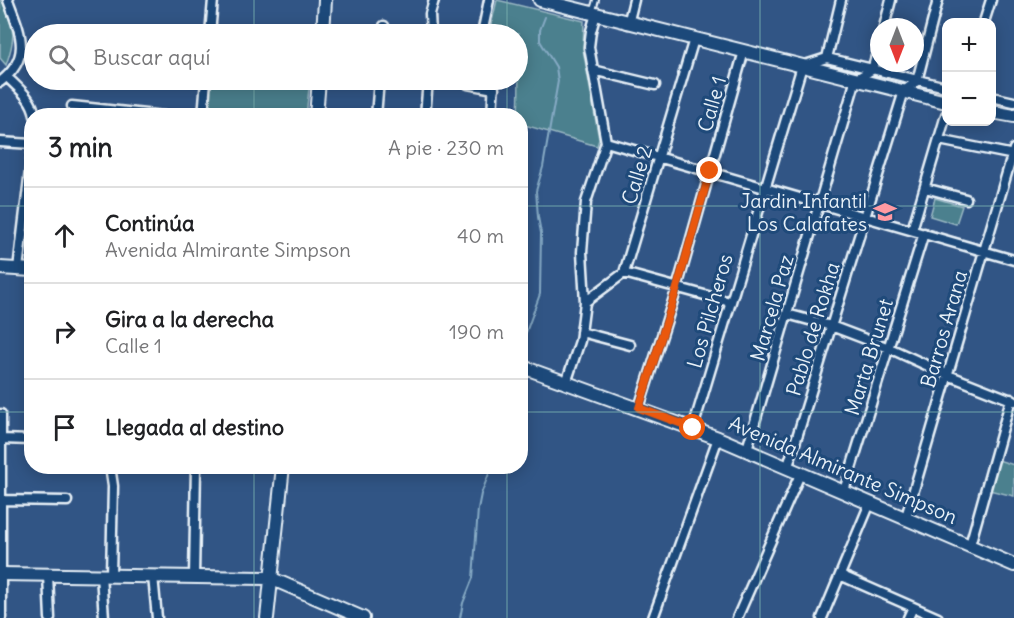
<!DOCTYPE html>
<html lang="es">
<head>
<meta charset="utf-8">
<style>
  :root { --surface:#fff; --page:#f6f6f6; --text:#202124; --muted:#757577; --line:#e0e0e0 }
  body { margin:0; font-family:Delius,sans-serif; background:var(--page); color:var(--text) }
  .controls { position:absolute; right:18px; top:18px; display:grid; overflow:hidden; border-radius:12px; box-shadow:0 3px 15px #0003 }
  .controls button { width:54px; height:54px; display:grid; place-items:center; padding:0; border:0; border-bottom:2px solid var(--line); background:var(--surface); color:var(--text); font:30px sans-serif }
  .compass { position:absolute; left:870px; top:18px; width:54px; height:54px; border-radius:50%; background:var(--surface); box-shadow:0 3px 15px #0003; rotate:180deg }
  .stop { position:absolute; width:18px; height:18px; margin:-14px; border:4px solid #ea580c; border-radius:50%; background:#fff }
  .stop.end { background:#ea580c; border-color:#fff; box-shadow:0 2px 6px #0008 }
  .list { margin:0; padding:0; list-style:none }
  h2 { display:flex; justify-content:space-between; align-items:center; height:78px; margin:0; padding:0 24px; font-size:26px }
  h2 small { font-size:20px; font-weight:400; color:var(--muted) }
  .list li { display:grid; grid-template-columns:39px 1fr auto; gap:18px; align-items:center; box-sizing:border-box; height:96px; padding:0 24px; border-top:2px solid var(--line) }
  .list b { display:block; font-size:22px; white-space:nowrap }
  .list p { margin:0; font-size:20px; white-space:nowrap; color:var(--muted) }
  .list em { font-size:20px; font-style:normal; color:var(--muted) }
  .icon { flex:none; width:33px; height:33px; fill:none; stroke:currentColor; stroke-width:2; stroke-linecap:round; stroke-linejoin:round }
  .map { position:relative; flex:none; width:1014px; height:618px; overflow:hidden }
  .search { position:absolute; background:var(--surface); box-shadow:0 3px 15px #0003; left:24px; top:24px; width:504px; height:66px; display:flex; align-items:center; gap:15px; box-sizing:border-box; padding:0 21px; border-radius:33px; color:var(--muted); font-size:22px }
  .panel { position:absolute; background:var(--surface); box-shadow:0 3px 15px #0003; left:24px; top:108px; width:504px; height:366px; border-radius:24px }
  .map>svg:first-child { display:block }
  .green { fill:#4b808e; stroke:#9ab8c3; stroke-width:1.5 }
  .lines { fill:none; stroke-linecap:round; stroke-linejoin:round }
  .stream { stroke:#86aac4; stroke-width:2 }
  .lane-casing { stroke:#e8f1f8; stroke-width:8 }
  .street-casing { stroke:#e8f1f8; stroke-width:13 }
  .secondary-casing { stroke:#e8f1f8; stroke-width:16 }
  .lane { stroke:#1f4a7a; stroke-width:4 }
  .street { stroke:#1f4a7a; stroke-width:8 }
  .secondary { stroke:#1f4a7a; stroke-width:12 }
  .route { stroke:#ea580c; stroke-width:8 }
  .grid { fill:none; stroke:#7cb4b3; stroke-width:1.5; stroke-opacity:0.55 }
  .labels { text-anchor:middle; stroke-width:6; stroke-linejoin:round; paint-order:stroke }
  .street-label { font-size:20px; fill:#e8f1f8; stroke:#1f4a7a }
  .poi-label { font-size:20px; fill:#e8f1f8; stroke:#1f4a7a; text-anchor:end }
</style>
</head>
<body>
<div class="map">
<svg width="1014" height="618" viewBox="0 0 1014 618">
  <rect width="100%" height="100%" fill="#315585"/>
  <filter id="ink" filterUnits="userSpaceOnUse"><feTurbulence type="fractalNoise" baseFrequency=".0167" numOctaves="2"/><feDisplacementMap in="SourceGraphic" scale="12" xChannelSelector="R" yChannelSelector="G"/><feConvolveMatrix kernelMatrix="1 2 1 2 8 2 1 2 1" color-interpolation-filters="sRGB"/></filter>
  <g filter="url(#ink)">
    <path class="green" d="M0,0H2C14,31 17,33 6,65L0,58Z
      M497,0L584,21L583,49L599,139L597,146L521,124L520,116L497,115V110L518,112C520,86 518,61 518,34H489Z
      M209,80H310L306,115L205,109Z
      M935,198L962,206L956,224L930,216Z
      M998,460L1014,465V496L989,490Z"/>
    <g class="lines">
      <path class="stream" d="M520,349L540,294L541,233L538,217L536,191L543,167L558,81L556,67L540,41V30L545,17
        M460,618L463,603L473,578L478,509L481,494L492,466"/>
      <g class="lane-casing">
        <path id="lane" d="M593,10L596,0"/>
      </g>
      <g class="street-casing">
        <path id="street" d="M984,22L991,0
          M628,24L634,0
          M884,27L891,0
          M210,34L213,0
          M383,34L384,26
          M431,34L430,14L434,0
          M482,34L489,0
          M827,58L841,0
          M593,70L655,85
          M7,77C18,88 33,99 35,116
          M0,82C33,57 20,32 8,0
          M468,84L494,89
          M992,97L1014,102
          M72,106L164,116
          M203,116L206,80
          M376,116L379,80
          M425,116L428,80
          M492,116L494,80
          M939,140L1014,155
          M0,142L32,144
          M606,142L1014,260
          M925,188L966,199
          M912,230L946,115
          M18,269L32,154
          M624,273L730,302
          M585,302L624,273L694,39
          M787,314L831,326L889,348L948,375L1014,401
          M581,332L630,345
          M566,383L580,341L585,302L582,252L586,202L606,142L589,47L591,31L596,14
          M639,408L677,288L744,51
          M693,428L802,66L827,58L946,87
          M1,439L32,440
          M747,449L856,79L872,70L879,46
          M110,466L113,486L111,575
          M788,466L904,91L917,81L938,0
          M844,491L924,233
          M0,500L67,501
          M906,517L1014,149
          M970,545L1011,399
          M48,575L50,618
          M101,575L104,618
          M840,575L938,618
          M153,576L157,618
          M194,577L196,466
          M1,618V414
          M653,618L718,438
          M737,618L801,472
          M822,618L870,503
          M908,618L913,607"/>
      </g>
      <g class="secondary-casing">
        <path id="secondary" d="M540,0L946,102
          M323,34L325,0
          M992,112L1014,116
          M316,116L319,80
          M0,268L32,270
          M520,366L718,438L1014,565
          M0,574L270,578L363,618
          M267,618L283,466"/>
      </g>
      <use href="#lane" class="lane"/>
      <use href="#street" class="street"/>
      <use href="#secondary" class="secondary"/>
    </g>
  </g>
  <g class="lines" filter="url(#ink)">
    <path class="route" d="M693,428L639,408L677,288L710,171"/>
  </g>
  <path class="grid" d="M254,0V34M507,0V34M760,0V618M254,80V116M507,80V116M0,206H32M520,206H1014M0,412H32M520,412H1014M254,466V618M507,466V618"/>
  <defs>
    <g id="school-bare" transform="scale(1.8)"><path d="M0-5L7-2L0 1L-7-2ZM-4 1L0 2.5L4 1V4Q0 6-4 4Z" fill="#ff9aa2" stroke="#1f4a7a" stroke-width="2.5" paint-order="stroke"/></g>
  </defs>
  <g fill-rule="evenodd">
    <use href="#school-bare" x="885" y="212"/>
  </g>
  <g class="labels">
    <g class="street-label">
      <text transform="translate(712 104) rotate(-74)" y="7">Calle 1</text>
      <text transform="translate(637 175) rotate(-73)" y="7">Calle 2</text>
      <text transform="translate(772 308) rotate(-74)" y="7">Marcela Paz</text>
      <text transform="translate(710 311) rotate(-74)" y="7">Los Pilcheros</text>
      <text transform="translate(813 329) rotate(-73)" y="7">Pablo de Rokha</text>
      <text transform="translate(944 329) rotate(-74)" y="7">Barros Arana</text>
      <text transform="translate(869 357) rotate(-73)" y="7">Marta Brunet</text>
      <text transform="translate(843 470) rotate(23)" y="7">Avenida Almirante Simpson</text>
    </g>
    <g class="poi-label">
      <text x="867" y="208">Jardin Infantil<tspan x="867" dy="23">Los Calafates</tspan></text>
    </g>
  </g>
</svg>
<div class="controls">
<button>+</button>
<button>−</button>
</div>
<svg class="compass" viewBox="-18 -18 36 36"><path d="M0-13l5 13h-10z" fill="#e53935"/><path d="M0 13l5-13h-10z" fill="#757577"/></svg>
<div class="stop" style="left:693px;top:428px"></div>
<div class="stop end" style="left:710px;top:171px"></div>
<div class="search"><svg class="icon" aria-label="search" viewBox="0 0 24 24"><circle cx="10" cy="10" r="6"/><path d="M15 15l6 6"/></svg>Buscar aquí</div>
<section class="panel">
<h2>3 min<small>A pie · 230 m</small></h2>
<ul class="list">
<li><svg class="icon" aria-label="ahead" viewBox="0 0 24 24"><path d="M12 20V5M6 11l6-6 6 6"/></svg><div><b>Continúa</b><p>Avenida Almirante Simpson</p></div><em>40 m</em></li>
<li><svg class="icon" aria-label="right" viewBox="0 0 24 24"><path d="M7 20v-9h11M14 6l5 5-5 5"/></svg><div><b>Gira a la derecha</b><p>Calle 1</p></div><em>190 m</em></li>
<li><svg class="icon" aria-label="arrive" viewBox="0 0 24 24"><path d="M6 21V4h12l-3 4 3 4H6"/></svg><div><b>Llegada al destino</b></div></li>
</ul>
</section>
</div>
</body>
</html>
